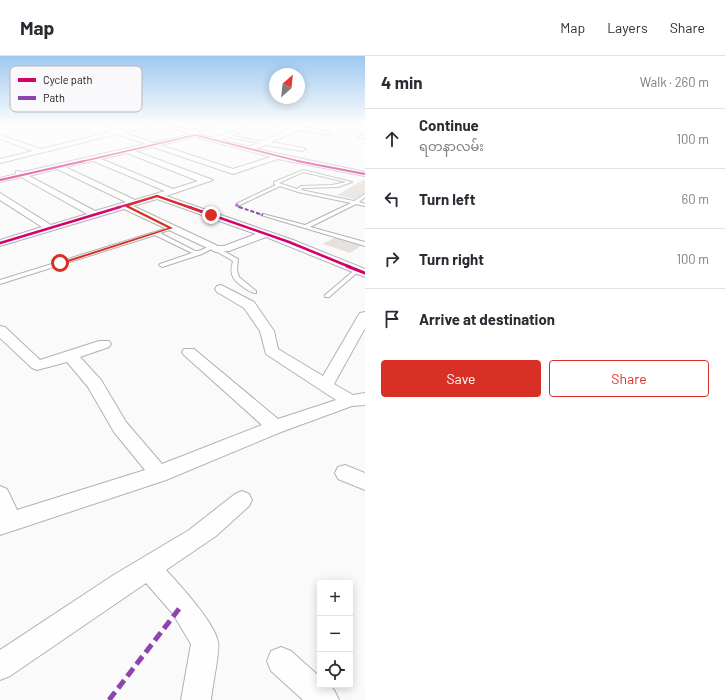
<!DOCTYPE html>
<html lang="en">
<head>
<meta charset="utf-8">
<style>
  :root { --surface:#fff; --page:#f2f2f3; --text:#2b2b33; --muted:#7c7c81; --line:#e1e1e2; --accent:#d93025 }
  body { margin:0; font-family:Barlow,"Noto Sans Myanmar",sans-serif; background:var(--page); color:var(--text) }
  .controls { position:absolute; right:12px; bottom:12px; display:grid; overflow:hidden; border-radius:4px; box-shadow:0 2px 10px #0003 }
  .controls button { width:36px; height:36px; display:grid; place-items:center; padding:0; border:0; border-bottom:1px solid var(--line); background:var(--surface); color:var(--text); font:20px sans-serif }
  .compass { position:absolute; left:269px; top:12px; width:36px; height:36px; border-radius:50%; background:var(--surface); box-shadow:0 2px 10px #0003; rotate:27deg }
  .stop { position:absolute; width:12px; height:12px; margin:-9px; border:3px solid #d93025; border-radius:50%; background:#fff }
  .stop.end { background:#d93025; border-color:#fff; box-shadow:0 1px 4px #0008 }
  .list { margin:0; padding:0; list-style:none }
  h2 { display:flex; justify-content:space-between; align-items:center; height:52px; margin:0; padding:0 16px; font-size:17px }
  h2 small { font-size:13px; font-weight:400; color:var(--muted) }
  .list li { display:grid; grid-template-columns:26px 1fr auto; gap:12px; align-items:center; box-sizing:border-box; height:60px; padding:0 16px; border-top:1px solid var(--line) }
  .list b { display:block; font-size:15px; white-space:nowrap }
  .list p { margin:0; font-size:13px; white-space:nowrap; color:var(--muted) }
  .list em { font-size:13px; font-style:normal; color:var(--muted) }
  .actions { display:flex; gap:8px; padding:12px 16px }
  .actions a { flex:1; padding:9px 0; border:1px solid var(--accent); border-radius:4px; text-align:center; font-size:14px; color:var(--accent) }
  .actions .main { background:var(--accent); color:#fff }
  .icon { flex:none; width:22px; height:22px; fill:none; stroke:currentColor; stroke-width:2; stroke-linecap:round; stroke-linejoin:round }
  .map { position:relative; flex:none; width:365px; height:644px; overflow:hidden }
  header { display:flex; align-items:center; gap:24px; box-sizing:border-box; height:56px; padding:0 20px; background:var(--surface); border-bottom:1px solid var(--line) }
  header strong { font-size:19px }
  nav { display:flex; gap:22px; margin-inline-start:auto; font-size:14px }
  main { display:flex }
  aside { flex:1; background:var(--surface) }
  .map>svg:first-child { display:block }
  .building { fill:#e8e1db }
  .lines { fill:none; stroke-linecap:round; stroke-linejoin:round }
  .lane-casing { stroke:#b2b2b3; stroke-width:2 }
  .street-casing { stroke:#b2b2b3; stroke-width:2 }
  .lane { fill:#fefefe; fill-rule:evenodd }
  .street { fill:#fefefe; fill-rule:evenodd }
  .quiet-far2 { stroke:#8e44ad; stroke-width:1.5; stroke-dasharray:3 1.5; stroke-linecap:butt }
  .quiet-far1 { stroke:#8e44ad; stroke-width:2; stroke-dasharray:4 2; stroke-linecap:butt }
  .quiet { stroke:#8e44ad; stroke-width:5; stroke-dasharray:10 5; stroke-linecap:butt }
  .cycleway-far3-casing { stroke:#f9f9fb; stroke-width:2.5 }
  .cycleway-far2-casing { stroke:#f9f9fb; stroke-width:3.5 }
  .cycleway-far1-casing { stroke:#f9f9fb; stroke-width:4 }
  .cycleway-casing { stroke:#f9f9fb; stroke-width:5 }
  .cycleway-far3 { stroke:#d6006c; stroke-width:1.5 }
  .cycleway-far2 { stroke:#d6006c; stroke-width:2 }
  .cycleway-far1 { stroke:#d6006c; stroke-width:2.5 }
  .cycleway { stroke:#d6006c; stroke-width:3 }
  .route { fill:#d93025 }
  .key { fill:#f9f9fb; stroke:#b6b6b7; stroke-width:1 }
  .key-label { font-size:11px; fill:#181818 }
</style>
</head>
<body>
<header>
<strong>Map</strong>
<nav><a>Map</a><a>Layers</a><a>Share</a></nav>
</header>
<main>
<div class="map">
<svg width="365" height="644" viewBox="0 0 365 644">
  <rect width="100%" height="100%" fill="#fafafa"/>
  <path class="building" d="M365,123V137L354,143L337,139Z
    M334,182L361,190L350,197L323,188Z"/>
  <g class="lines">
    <g class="lane-casing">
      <path id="lane" d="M365,78V80L363,81H365V83L357,81Z
        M226,79L265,86L267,87L265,88L227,81Z
        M303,114L352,126L338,131L302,132L301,134L354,145L365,138V141L359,146L365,148V150L356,148L310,171L365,186V190L261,159L263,158L305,169L351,147L298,136L280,130L240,149L236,148L276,129L274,128V126ZM303,116L346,126L332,129L301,130L297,133L279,127Z
        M171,171H173V173L160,177L195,195H199L212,189L215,191L202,198L162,211L159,209L160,208L192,197L155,179L0,228V224Z
        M214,192H218L238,203L237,214L239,221L256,235V237C251,238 235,226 233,221C230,215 232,210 233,205L214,194Z
        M357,212L359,213V215L329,241H325V239Z"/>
    </g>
    <g class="street-casing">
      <path id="street" d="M99,68L118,74L144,68H155L124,77L154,87L191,78L160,68C170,68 184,75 192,74C201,73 208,68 218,68L197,76C213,91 240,68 260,68L221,84L249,91L291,73L268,68H284L331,76L332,77L329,79L298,74L271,86L304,92L305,93L302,95L265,89L256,93L365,116V120L278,103L233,118L153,91L135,95L213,124L166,140L293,184L365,213V221L266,181L229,195L216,196L124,153L0,190V184L42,171L0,144V137L51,169L87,158L21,121L0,126V122L16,118V115L23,116L146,88L117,78L0,107V103L33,95L0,83V79L41,93L111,76L97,71ZM195,81L271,101L233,113L160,89ZM127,97L198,125L173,133L101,103ZM93,105L165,135L135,144L65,111ZM57,113L126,146L95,155L29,120ZM157,143L256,178L224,190H218L133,150Z
        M221,229L254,246L274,275L278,293L323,320L358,260L360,257L365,256V272L334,328L353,339L365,337V349L352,350L281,376L166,424L0,479V430L7,433L17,454L145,414L114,376L88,331L67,306L37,314L32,312L0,282V270L5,271L40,304L99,285H109L111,288L109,291L80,301L101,324L126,366L162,408L262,369L184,299L182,296L184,293H194L278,363L336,344L266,298L260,275L244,252L217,236L215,233L217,230Z
        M345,409L365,417V434L338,423L335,417L338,411Z
        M242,435L249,438L252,444L249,450L216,480L166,514C179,528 215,567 218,586C220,596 212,631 211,644H181L191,588L173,558L146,527L10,620L0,624V594L112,520L189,474L235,438Z
        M281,591L291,595L320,621V629H329L334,634L339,644H303L271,615L267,605L271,595Z"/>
    </g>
    <use href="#lane" class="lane"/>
    <use href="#street" class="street"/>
    <path class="quiet-far2" d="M238,148L236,150L242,152"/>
    <path class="quiet-far1" d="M239,151L263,159"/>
    <path class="quiet" d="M109,644L182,549"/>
    <g class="cycleway-far3-casing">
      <path id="cycleway-far3" d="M80,106L195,79L302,106"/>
    </g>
    <g class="cycleway-far2-casing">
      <path id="cycleway-far2" d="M297,105L365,118
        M0,124L84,105
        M116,152L157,140L192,152"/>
    </g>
    <g class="cycleway-far1-casing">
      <path id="cycleway-far1" d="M189,151L289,186L350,211
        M0,187L120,151"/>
    </g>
    <g class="cycleway-casing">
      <path id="cycleway" d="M347,210L365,217"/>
    </g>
    <use href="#cycleway-far3" class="cycleway-far3"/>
    <use href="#cycleway-far2" class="cycleway-far2"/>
    <use href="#cycleway-far1" class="cycleway-far1"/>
    <use href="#cycleway" class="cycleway"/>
  </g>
  <linearGradient id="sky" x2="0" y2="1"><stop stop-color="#9dc8f0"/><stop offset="0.43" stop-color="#fdfdfd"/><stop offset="1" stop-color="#fdfdfd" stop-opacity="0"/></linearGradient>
  <rect width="365" height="158" fill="url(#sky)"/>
  <path class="route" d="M157,139L213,159L210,160L157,141L129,150L173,172L62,208L58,207L168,172L124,150Z"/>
  <rect x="10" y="10" width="132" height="46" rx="6" class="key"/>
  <rect x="18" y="22" width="18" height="4" fill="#d6006c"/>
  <rect x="18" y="40" width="18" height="4" fill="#8e44ad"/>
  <g class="key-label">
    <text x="43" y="28">Cycle path</text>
    <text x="43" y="46">Path</text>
  </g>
</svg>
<div class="controls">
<button>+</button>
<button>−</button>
<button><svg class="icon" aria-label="locate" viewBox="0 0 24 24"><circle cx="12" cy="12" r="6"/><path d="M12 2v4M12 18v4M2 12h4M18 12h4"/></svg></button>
</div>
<svg class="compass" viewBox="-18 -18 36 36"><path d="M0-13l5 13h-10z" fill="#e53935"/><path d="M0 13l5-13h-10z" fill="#7c7c81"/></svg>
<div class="stop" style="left:60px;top:207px"></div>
<div class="stop end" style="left:211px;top:159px"></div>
</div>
<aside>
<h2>4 min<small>Walk · 260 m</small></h2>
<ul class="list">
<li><svg class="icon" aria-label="ahead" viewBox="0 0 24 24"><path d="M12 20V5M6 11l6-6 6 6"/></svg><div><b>Continue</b><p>ရတနာလမ်း</p></div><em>100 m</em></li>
<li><svg class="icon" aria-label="left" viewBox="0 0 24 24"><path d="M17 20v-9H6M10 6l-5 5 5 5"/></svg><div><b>Turn left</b></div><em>60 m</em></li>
<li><svg class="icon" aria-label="right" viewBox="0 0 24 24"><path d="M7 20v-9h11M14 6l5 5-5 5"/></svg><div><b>Turn right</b></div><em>100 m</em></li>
<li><svg class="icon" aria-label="arrive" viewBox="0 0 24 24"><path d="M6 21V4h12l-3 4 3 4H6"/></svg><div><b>Arrive at destination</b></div></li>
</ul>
<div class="actions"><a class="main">Save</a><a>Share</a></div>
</aside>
</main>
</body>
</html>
